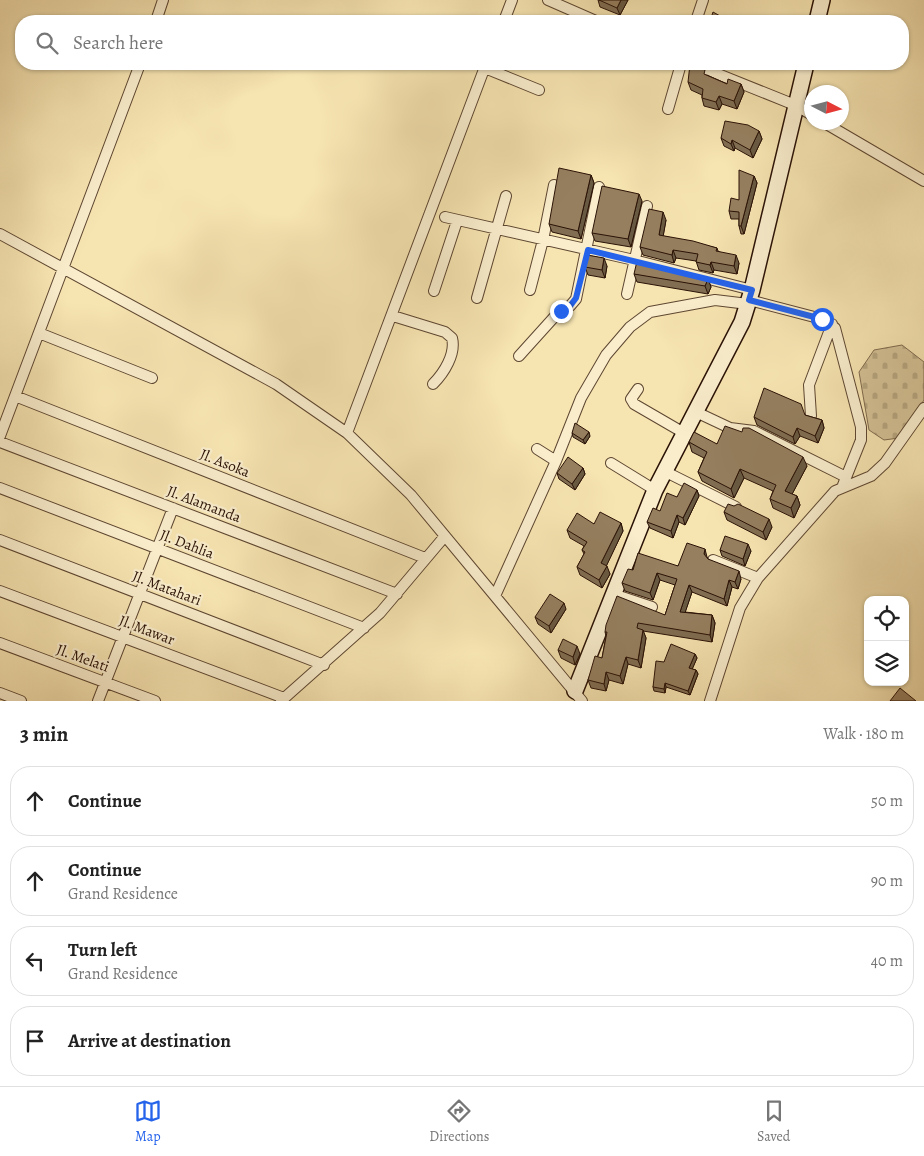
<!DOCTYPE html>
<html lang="en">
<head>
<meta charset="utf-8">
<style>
  :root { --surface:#fff; --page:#f6f6f6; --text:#222; --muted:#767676; --line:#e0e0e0; --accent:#2563eb }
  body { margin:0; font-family:Alegreya,serif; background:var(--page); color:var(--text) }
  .controls { position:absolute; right:15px; bottom:15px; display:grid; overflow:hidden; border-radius:10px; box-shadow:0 1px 4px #0004 }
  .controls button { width:45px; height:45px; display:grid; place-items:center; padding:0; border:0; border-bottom:1px solid var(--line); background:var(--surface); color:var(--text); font:25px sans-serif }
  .compass { position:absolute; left:804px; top:85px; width:45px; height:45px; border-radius:50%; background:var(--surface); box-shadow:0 1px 4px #0004; rotate:96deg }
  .stop { position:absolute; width:15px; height:15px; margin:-11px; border:4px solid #2563eb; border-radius:50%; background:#fff }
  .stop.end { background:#2563eb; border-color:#fff; box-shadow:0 1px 5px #0008 }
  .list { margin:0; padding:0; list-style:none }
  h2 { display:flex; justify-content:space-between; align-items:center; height:65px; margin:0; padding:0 20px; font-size:21px }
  h2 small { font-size:16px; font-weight:400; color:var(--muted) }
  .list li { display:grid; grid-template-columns:32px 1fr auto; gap:15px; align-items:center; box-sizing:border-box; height:70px; margin:0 10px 10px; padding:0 10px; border:1px solid var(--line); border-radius:20px }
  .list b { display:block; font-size:19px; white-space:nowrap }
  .list p { margin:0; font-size:16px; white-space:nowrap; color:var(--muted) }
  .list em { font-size:16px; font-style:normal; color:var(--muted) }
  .icon { flex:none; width:28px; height:28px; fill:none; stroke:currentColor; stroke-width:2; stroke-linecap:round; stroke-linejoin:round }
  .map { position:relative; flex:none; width:924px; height:701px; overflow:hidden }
  .search { position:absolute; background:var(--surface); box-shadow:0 1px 4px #0004; left:15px; right:15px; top:15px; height:55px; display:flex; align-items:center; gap:12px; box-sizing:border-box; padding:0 18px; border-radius:20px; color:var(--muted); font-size:19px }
  .sheet { height:385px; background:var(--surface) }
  nav { display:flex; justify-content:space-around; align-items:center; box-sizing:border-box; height:70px; border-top:1px solid var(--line); background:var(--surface); font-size:14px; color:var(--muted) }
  nav a { display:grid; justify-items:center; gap:2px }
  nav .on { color:var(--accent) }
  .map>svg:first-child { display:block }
  .cemetery { fill:url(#cemetery-stones); stroke:#7f694d }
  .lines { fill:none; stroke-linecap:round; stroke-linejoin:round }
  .street-casing { stroke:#5e4631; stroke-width:12 }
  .secondary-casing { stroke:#2b1206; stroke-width:18 }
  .street { stroke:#f9edcc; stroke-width:10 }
  .secondary { stroke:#f9edcc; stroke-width:15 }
  .wall { fill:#806d52; stroke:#2b1206 }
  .shaded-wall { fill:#685942; stroke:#2b1206 }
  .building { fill:#957f5f; stroke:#2b1206 }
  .route { stroke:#2563eb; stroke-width:6 }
  .labels { text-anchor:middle; stroke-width:4.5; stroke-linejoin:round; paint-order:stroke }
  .street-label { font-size:15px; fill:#2b1206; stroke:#f9edcc }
</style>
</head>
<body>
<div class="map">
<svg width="924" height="701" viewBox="0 0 924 701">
  <defs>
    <pattern id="cemetery-stones" width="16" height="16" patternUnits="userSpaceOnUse" patternTransform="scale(1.25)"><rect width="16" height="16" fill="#d3c094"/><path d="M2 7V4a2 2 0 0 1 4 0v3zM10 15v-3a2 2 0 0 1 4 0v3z" fill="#b5a47e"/></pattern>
  </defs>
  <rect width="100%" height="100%" fill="#f6e4b1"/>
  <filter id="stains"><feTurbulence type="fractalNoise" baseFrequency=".004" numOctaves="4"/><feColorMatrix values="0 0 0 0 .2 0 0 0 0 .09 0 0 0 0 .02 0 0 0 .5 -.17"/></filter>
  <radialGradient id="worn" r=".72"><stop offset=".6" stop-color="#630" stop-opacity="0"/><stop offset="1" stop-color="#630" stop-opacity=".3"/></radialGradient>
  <path class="cemetery" d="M902,345L924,362V400L899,438L884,440L869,430L859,372L874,350Z"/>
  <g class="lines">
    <g class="street-casing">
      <path id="street" d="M548,0L596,21
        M156,21L163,0
        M504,21L512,0
        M696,21L703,0
        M693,64L795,105L812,115
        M485,68L539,90
        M668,109L681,64
        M823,122L924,181
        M445,217L634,260L752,290
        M0,234L276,384L347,433L411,495L582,701
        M530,290L543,240L554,185
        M434,291L457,221
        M627,294L647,206
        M477,298L506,196
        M749,300L822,319L835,328L861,427V440L843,485
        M393,316L445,332L452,338C456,354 444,373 433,384
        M39,333L152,378
        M519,356L556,315L570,306L576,299L599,187
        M638,389L631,399L634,404L684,433
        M15,396L425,558
        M696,412L730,428L754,431L846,477
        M811,416L809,385L832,324
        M347,433L486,64
        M0,436L140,64
        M0,442L397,594
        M537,449L556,461
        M611,463L655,490
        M664,471L736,507
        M0,488L364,628
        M0,540L324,665
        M713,560L758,578
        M0,591L284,698
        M613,594L652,607
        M495,596L556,461L581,398L606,355L630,327L650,312L715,300L748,304
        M0,643L155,701
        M0,693L21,701
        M98,701L173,508
        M281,701L380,613L445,536
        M710,701L740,608L758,578L835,491L871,476L885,463L924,408"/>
    </g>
    <g class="secondary-casing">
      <path id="secondary" d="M817,21L822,0
        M575,691L655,490L742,322L752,290L806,64"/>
    </g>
    <use href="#street" class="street"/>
    <use href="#secondary" class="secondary"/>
  </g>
  <path class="wall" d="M598,0H628L620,15L600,7Z
    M707,75L727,84H741L744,92L737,109L722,104L719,110L704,106L702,98V95L691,90L688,82Z
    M759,131L762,139L753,158L735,148L734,151L724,146L721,138Z
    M591,175L594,183L581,239L552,232L549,224Z
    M754,176L757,183L744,234H741L739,226V219H731L729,211L739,200Z
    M642,201L631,247L595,241L592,233Z
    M666,220L663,236L717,248L718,251L739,263L737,274L714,270L713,273L699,270L696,261L676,258L674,263L643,255L640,247Z
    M607,266L605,278L588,275L585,267Z
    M634,274L708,279L711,287L708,294L637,282Z
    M805,415L822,420L824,428L818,443L800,436L795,444L757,425L754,417Z
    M572,433L590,436L585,444L573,437Z
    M689,442L717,444L807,466L792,494L797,496L800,505L794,518L773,508L770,499L773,491L744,478L734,498L702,481L698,472L704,458L692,452Z
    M583,468L585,474L575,490L559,479L557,473Z
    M697,490L699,496L685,525L679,522L673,538L650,528L647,522L660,511L677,497Z
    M724,512L772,527L766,540L727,520Z
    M621,523L623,531L606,566L610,574L602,588L580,575L577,567L584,554L582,550L584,546L570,538L567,530L594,524Z
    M720,550L751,551L745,566L722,556Z
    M707,557L708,559L741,579L738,589L732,587L727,606L692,592L685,612L712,615L715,623L712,642L643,631L646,638L641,668L628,664L623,684L609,680L606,691L591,688L588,680L602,658L606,636L605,632L665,615L675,585L660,580L653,600L625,591L622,583L633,570L678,566Z
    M566,609L551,633L538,624L535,617Z
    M558,650L580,654L575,665L561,658Z
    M695,654L697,658L692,669L696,670L698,674L690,695L666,687L665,693L654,691L653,687L664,662Z"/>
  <path class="shaded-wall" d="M621,0H628L620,15L617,8Z
    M741,84L744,92L737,109L734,101Z
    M719,96L722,104L719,110L716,102Z
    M759,131L762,139L753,158L750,150Z
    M732,140L735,148L734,151L731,144Z
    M591,175L594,183L581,239L578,231Z
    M754,176L757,183L744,234L741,226Z
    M639,194L642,201L631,247L628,239Z
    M663,212L666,220L662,243L659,235Z
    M673,250L676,258L674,263L672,255Z
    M736,255L739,263L737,274L734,266Z
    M604,258L607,266L605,278L602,270Z
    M711,262L714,270L713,273L710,265Z
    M708,279L711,287L708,294L705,286Z
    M822,420L824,428L818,443L815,436Z
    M797,428L800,436L795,444L793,437Z
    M589,432L590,436L585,444L583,440Z
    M803,457L807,466L789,500L785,491Z
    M583,468L585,474L575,490L572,484Z
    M740,469L744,478L734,498L731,489Z
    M697,490L699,496L685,525L683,518Z
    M797,496L800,505L794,518L791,508Z
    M677,515L679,522L673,538L671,531Z
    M769,519L772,527L766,540L763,532Z
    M621,523L623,531L604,571L601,563Z
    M748,544L751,551L745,566L743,559Z
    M705,549L707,557L706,561L704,554Z
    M607,566L610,574L602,588L599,580Z
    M739,571L741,579L738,589L735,582Z
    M657,573L660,580L653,600L650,593Z
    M729,580L732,587L727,606L724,599Z
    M689,585L692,592L683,619L680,612Z
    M564,603L566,609L551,633L549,626Z
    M712,615L715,623L712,642L710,635Z
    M643,630L646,638L641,668L638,660Z
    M577,646L580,654L575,665L573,657Z
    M695,654L697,658L691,672L689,668Z
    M626,657L628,664L623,684L620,676Z
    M696,670L698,674L690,695L688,691Z
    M606,672L609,680L606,691L604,684Z
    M665,683L666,687L665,693L664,689Z"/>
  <path class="building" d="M599,0H621L617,8Z
    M713,12L729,21H710Z
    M785,19L791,21H785Z
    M690,64L705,70L704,74L727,84L728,79L741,84L734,101L719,96L716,102L702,98L703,89L688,82Z
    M725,121L748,125L759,131L750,150L732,140L731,144L721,138Z
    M559,168L591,175L578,231L549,224Z
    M739,170L754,176L741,226H739V212L729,211L731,198L739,200Z
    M602,186L639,194L628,239L592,233Z
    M649,209L663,212L659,235L693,241L717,248L716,251L736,255L734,266L711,262L710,265L696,262L698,254L673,250L672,255L640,247Z
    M587,255L604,258L602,270L585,267Z
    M637,261L708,279L705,286L634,274Z
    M764,388L801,404L805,415L822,420L815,436L797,428L793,437L754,417Z
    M575,423L589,432L583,440L572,433Z
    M725,426L742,432L743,428H749L803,457L785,491L797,496L791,508L770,499L776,485L740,469L731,489L698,472L707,452L689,442L694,432L717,444Z
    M568,457L583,468L572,484L557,473Z
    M684,483L697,490L683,518L677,515L671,531L647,522L653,508L660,511L667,493L677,497Z
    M728,504L734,506L738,504L769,519L763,532L724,512Z
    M600,512L621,523L601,563L607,566L599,580L577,567L585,552L582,550L587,542L567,530L577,513L594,524Z
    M725,536L748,544L743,559L720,550Z
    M687,543L705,549L704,554L708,559L739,571L735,582L729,580L724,599L689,585L680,612L712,615L710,635L638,623L637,628L643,630L638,660L626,657L620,676L606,672L604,684L588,680L595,656L602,658L607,632H605L606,625L617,596L665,615L677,579L657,573L650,593L622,583L628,569L633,570L638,553L678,566Z
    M550,594L564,603L549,626L535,617Z
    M563,639L577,646L573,657L558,650Z
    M671,644L695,654L689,668L696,670L688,691L665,683L664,689L653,687L656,661L664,662Z
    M900,688L916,701H890Z"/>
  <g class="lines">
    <path class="route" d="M561,311L570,306L576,298L588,250L752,290L749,300L822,319"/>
  </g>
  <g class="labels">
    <g class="street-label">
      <text transform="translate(225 463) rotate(22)" y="5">Jl. Asoka</text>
      <text transform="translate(204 504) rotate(21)" y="5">Jl. Alamanda</text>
      <text transform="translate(187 544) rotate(21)" y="5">Jl. Dahlia</text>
      <text transform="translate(167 588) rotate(21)" y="5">Jl. Matahari</text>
      <text transform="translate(147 630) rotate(21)" y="5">Jl. Mawar</text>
      <text transform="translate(83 658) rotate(20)" y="5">Jl. Melati</text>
    </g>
  </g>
  <rect width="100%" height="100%" filter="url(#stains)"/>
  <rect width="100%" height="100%" fill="url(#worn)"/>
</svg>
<div class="controls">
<button><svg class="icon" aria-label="locate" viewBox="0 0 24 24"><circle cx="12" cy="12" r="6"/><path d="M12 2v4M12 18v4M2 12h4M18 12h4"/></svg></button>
<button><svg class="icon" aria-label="layers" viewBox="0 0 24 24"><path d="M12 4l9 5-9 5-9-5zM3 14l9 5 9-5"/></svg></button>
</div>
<svg class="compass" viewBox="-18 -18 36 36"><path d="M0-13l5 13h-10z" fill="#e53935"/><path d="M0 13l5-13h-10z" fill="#767676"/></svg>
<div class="stop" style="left:822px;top:319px"></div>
<div class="stop end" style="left:561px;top:311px"></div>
<div class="search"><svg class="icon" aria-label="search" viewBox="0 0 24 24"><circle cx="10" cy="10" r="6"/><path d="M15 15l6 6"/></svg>Search here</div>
</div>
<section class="sheet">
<h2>3 min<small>Walk · 180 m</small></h2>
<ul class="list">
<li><svg class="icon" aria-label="ahead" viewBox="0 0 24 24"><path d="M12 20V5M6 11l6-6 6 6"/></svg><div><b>Continue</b></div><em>50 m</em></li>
<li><svg class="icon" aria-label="ahead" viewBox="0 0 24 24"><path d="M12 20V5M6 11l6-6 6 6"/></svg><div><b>Continue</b><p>Grand Residence</p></div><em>90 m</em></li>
<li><svg class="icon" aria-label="left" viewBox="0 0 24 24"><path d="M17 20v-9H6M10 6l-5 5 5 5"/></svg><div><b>Turn left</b><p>Grand Residence</p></div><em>40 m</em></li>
<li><svg class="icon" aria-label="arrive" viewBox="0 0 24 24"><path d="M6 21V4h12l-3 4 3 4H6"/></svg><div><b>Arrive at destination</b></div></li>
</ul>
</section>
<nav>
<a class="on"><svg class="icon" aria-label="map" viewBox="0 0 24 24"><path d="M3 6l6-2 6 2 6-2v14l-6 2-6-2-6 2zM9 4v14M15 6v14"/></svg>Map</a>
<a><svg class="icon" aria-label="directions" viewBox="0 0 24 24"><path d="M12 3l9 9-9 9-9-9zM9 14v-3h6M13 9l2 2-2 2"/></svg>Directions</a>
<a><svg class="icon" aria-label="saved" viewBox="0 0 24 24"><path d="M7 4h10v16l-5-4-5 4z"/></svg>Saved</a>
</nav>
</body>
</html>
